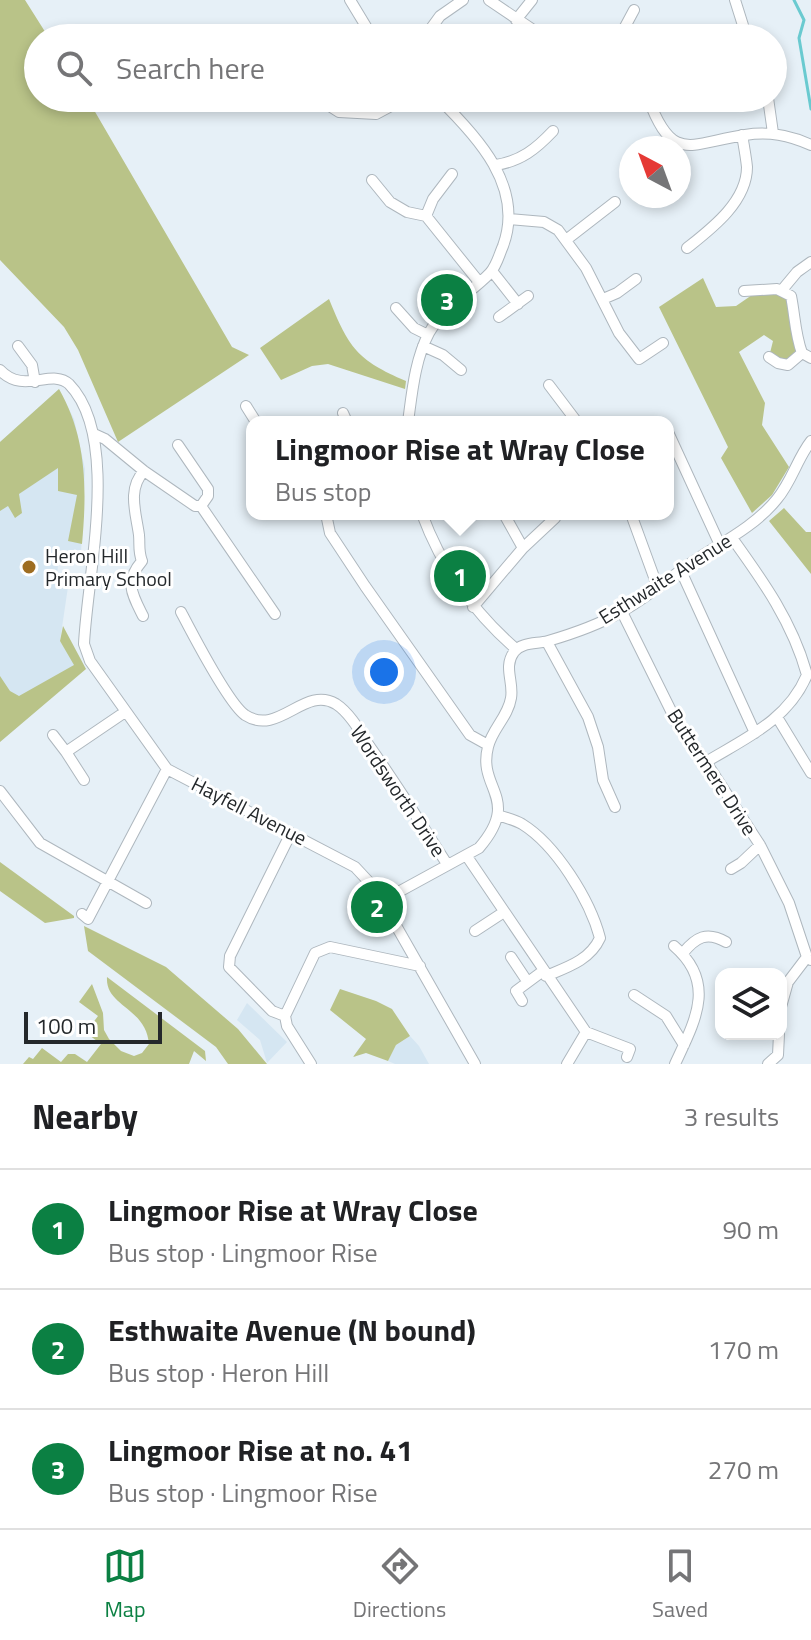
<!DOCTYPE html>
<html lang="en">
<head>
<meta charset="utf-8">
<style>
  :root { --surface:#fff; --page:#f6f6f6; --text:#202124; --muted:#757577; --line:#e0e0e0; --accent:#0b8043 }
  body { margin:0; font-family:"Titillium Web",sans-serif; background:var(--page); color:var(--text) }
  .controls { position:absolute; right:24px; bottom:24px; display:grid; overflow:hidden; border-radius:16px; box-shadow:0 4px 12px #0003 }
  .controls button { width:72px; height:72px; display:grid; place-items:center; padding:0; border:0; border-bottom:2px solid var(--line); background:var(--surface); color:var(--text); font:40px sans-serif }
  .compass { position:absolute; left:619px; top:136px; width:72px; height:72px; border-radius:50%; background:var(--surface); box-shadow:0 4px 12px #0003; rotate:319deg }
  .scale { position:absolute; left:24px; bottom:20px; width:138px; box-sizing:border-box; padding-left:8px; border:4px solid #24282b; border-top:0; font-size:22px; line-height:28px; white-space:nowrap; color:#24282b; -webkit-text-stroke:6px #fff; paint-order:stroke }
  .you { position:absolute; left:384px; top:672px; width:28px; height:28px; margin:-20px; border:6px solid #fff; border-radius:50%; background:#1a73e8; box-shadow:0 0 0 12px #1a73e833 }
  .badge { display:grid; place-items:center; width:52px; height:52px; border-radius:50%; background:var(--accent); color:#fff; font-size:26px; font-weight:700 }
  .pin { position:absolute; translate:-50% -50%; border:4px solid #fff; box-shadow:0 2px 8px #0006 }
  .popup { position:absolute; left:246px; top:416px; width:428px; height:104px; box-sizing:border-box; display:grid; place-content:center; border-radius:16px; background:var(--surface); filter:drop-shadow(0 2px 6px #0005); font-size:26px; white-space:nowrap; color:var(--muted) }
  .popup b { font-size:30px; color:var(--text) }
  .popup::after { content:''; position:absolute; left:50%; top:100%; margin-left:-16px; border:16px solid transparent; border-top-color:var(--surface) }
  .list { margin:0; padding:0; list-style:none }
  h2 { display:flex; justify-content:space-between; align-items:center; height:104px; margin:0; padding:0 32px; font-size:34px }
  h2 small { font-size:26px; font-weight:400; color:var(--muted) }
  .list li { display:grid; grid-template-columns:52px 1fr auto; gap:24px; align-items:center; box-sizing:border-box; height:120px; padding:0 32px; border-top:2px solid var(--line) }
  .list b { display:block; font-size:30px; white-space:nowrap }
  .list p { margin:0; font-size:26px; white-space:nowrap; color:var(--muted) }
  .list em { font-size:26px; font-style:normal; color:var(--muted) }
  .icon { flex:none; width:44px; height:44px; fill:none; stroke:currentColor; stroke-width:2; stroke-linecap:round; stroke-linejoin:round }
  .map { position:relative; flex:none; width:811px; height:1064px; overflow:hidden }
  .search { position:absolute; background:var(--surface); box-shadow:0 4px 12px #0003; left:24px; right:24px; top:24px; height:88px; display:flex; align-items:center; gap:20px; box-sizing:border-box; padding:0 28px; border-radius:44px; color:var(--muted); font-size:30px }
  .sheet { height:464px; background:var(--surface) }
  nav { display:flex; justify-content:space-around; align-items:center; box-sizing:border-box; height:112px; border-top:2px solid var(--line); background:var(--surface); font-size:22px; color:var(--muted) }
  nav a { display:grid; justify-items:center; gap:4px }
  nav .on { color:var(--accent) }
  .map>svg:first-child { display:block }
  .built { fill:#d5e6f2 }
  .green { fill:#b9c388 }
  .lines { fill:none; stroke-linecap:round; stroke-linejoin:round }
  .stream { stroke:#6acad0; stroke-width:3 }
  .minor-casing { stroke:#aeb7be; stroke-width:12 }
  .minor { stroke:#fff; stroke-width:10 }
  .poi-dot { fill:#9e6d21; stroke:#fff; stroke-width:3 }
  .labels { text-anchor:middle; stroke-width:6; stroke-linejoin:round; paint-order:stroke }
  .poi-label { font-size:20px; fill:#24282b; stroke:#fff; text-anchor:start }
  .street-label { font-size:20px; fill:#24282b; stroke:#fff }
</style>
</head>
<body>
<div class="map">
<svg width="811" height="1064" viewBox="0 0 811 1064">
  <rect width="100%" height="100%" fill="#e6f0f7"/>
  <path class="built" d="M59,389L74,419L85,469L81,553L72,565H58L57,576L69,580L60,641L80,673L0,742V442Z
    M247,1003L287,1042L267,1063L260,1040L237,1020Z
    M410,1036L419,1046L429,1064H395L388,1061L396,1045Z"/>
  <path class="green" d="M0,0H25L49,38H38V98H87L232,347L249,355L118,442L78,350L64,327L0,260Z
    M703,278L716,307L736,306L752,295L767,292L791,296L802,353L788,365L769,357L773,341L764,335L739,352L765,403L762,425L789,467L772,495L752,513L721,458L728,447L659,307Z
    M329,299C349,348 357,360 406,381L405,389L328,364L312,366L281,380L260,348Z
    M59,389C87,438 87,489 82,544L68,541L77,495L58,491V468L19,494L22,513L15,518L8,506L0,511V442Z
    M784,508L806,532H811V574L769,521Z
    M63,626L86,669L0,742V676L10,691L19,696L74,665L60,641Z
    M0,862L74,916V918L45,923L0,891Z
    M84,926L166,967L238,1029L267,1064H228L216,1047L88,951Z
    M107,977L205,1051L206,1061L194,1051L189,1064H23L29,1057L33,1059L42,1048L61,1062L68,1054H75L87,1062L101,1044L89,1035V1028L98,1016L79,1002L92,984L103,1013L104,1030L109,1039L121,1051L134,1056L142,1053L149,1044C146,1007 105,1007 107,977Z
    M340,989L376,1001L392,1009L410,1036L396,1045L388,1061L366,1053L353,1057L366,1039L330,1010Z"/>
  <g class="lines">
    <path class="stream" d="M794,0L804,20L799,38L811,109"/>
    <g class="minor-casing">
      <path id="minor" d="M350,0L370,33
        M489,0L545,38
        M735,0L747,38
        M516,20L532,0
        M284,38L286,36
        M424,38L440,16L463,0
        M619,38L634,10
        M317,98L339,112L376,114L406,98
        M648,98C673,165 690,143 745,135C769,131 789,135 811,145
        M768,98L773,133
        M451,111L466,98
        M496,165C521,161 536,149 553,131
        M372,180L390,202L407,212L426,216L479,282
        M426,216L433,199L452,174
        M509,219L544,222L558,230L586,268L619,333L639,359L663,343
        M566,240L615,202
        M687,248C711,229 747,202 747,167C746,157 744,146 742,135
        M492,271L518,304
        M782,290L797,272L811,262
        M744,291L777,289L791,296C795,316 795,334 802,353L811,358
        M603,299L617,293L636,279
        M396,308L414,328L428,335
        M499,317L528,296
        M18,346L32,365L35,382
        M423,346L443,355L461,370
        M769,357L778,363L788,365L802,353
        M0,370C23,395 52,368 69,384C121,437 87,576 84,644L90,661L167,769L355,867L369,882L382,901L475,1064
        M549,385L577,422
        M246,406L256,422
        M343,413L347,422
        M408,422C412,393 415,359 429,333C444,306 470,294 490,273C497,265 499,255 503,246C525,187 477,136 438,98
        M668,432L720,545
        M94,434L105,439L144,471L195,506H201L275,614
        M178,445L208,489V496L201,506
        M326,514L330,533L365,586L470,735L488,745
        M422,514C442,568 472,611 516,649
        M631,514L658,588
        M523,548L555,518
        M681,571L755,733
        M473,607L523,548L504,514
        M181,612C192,633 228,703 245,715C279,737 304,685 336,704C350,713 361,733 370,747C397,785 422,825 447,864
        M622,612L678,725L706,762L760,845L789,903L807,957L811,960
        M143,616C132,594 124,582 142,561C138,551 140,545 139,535C136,513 127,489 144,471
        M547,642L588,717L598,747L603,780L615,807
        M777,717L811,773
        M53,735L66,752
        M706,762C746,738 788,720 807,675C793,623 763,581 732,538
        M84,780L66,752L125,712
        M0,791L40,843L146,903
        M498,815C506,818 515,820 522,824C556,845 590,900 600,938C590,960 568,967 546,976
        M466,855L586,1032
        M731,869L741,863L760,845
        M382,901L479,848C522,798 477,789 488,747C492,729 508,717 511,698C514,682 503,667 514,652C521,642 537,644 548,641C572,634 598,625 621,612C649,597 673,574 700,557C727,540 757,524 777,499C792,481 797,459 811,441
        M82,914L88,919L167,769
        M475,931L504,912
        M674,946C717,983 695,1021 675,1064
        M683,953C696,937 707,931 726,942
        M511,957L527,981
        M634,995L666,1016L684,1045
        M522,1001L516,991L543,971
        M781,1007L788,982L807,957
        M285,1016L272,1011L229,967L230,956L291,833
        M311,1064L287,1026L285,1016L315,953L330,947L420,966
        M567,1064L586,1032L630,1049L627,1057
        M768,1064L778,1055L779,1034"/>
    </g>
    <use href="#minor" class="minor"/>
  </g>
  <circle class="poi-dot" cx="29" cy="567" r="8"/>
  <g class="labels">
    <g class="poi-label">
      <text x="45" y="563">Heron Hill<tspan x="45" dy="23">Primary School</tspan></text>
    </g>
    <g class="street-label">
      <text transform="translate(665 579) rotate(-32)" y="7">Esthwaite Avenue</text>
      <text transform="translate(712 772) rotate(57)" y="7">Buttermere Drive</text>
      <text transform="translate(398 791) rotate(56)" y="7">Wordsworth Drive</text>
      <text transform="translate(249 811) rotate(27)" y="7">Hayfell Avenue</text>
    </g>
  </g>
</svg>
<div class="controls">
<button><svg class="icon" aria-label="layers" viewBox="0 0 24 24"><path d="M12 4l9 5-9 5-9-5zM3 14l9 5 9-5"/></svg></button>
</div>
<svg class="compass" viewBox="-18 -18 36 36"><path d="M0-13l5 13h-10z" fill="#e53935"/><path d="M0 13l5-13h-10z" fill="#757577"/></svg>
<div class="scale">100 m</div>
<div class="you"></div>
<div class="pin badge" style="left:460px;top:576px">1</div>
<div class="popup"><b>Lingmoor Rise at Wray Close</b>Bus stop</div>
<div class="pin badge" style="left:377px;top:907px">2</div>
<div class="pin badge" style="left:447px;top:300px">3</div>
<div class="search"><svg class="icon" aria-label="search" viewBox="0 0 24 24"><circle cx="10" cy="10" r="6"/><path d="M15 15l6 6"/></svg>Search here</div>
</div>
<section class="sheet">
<h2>Nearby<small>3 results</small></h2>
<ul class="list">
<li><span class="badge">1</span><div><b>Lingmoor Rise at Wray Close</b><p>Bus stop · Lingmoor Rise</p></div><em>90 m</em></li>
<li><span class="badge">2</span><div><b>Esthwaite Avenue (N bound)</b><p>Bus stop · Heron Hill</p></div><em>170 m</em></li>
<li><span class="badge">3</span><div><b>Lingmoor Rise at no. 41</b><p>Bus stop · Lingmoor Rise</p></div><em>270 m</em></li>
</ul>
</section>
<nav>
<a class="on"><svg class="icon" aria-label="map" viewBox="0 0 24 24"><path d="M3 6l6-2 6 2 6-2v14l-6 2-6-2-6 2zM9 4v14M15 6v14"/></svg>Map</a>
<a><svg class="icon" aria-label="directions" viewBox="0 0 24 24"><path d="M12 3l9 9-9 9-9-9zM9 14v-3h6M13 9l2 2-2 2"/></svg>Directions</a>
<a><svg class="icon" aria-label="saved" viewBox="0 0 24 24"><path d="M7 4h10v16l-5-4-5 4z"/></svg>Saved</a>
</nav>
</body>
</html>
